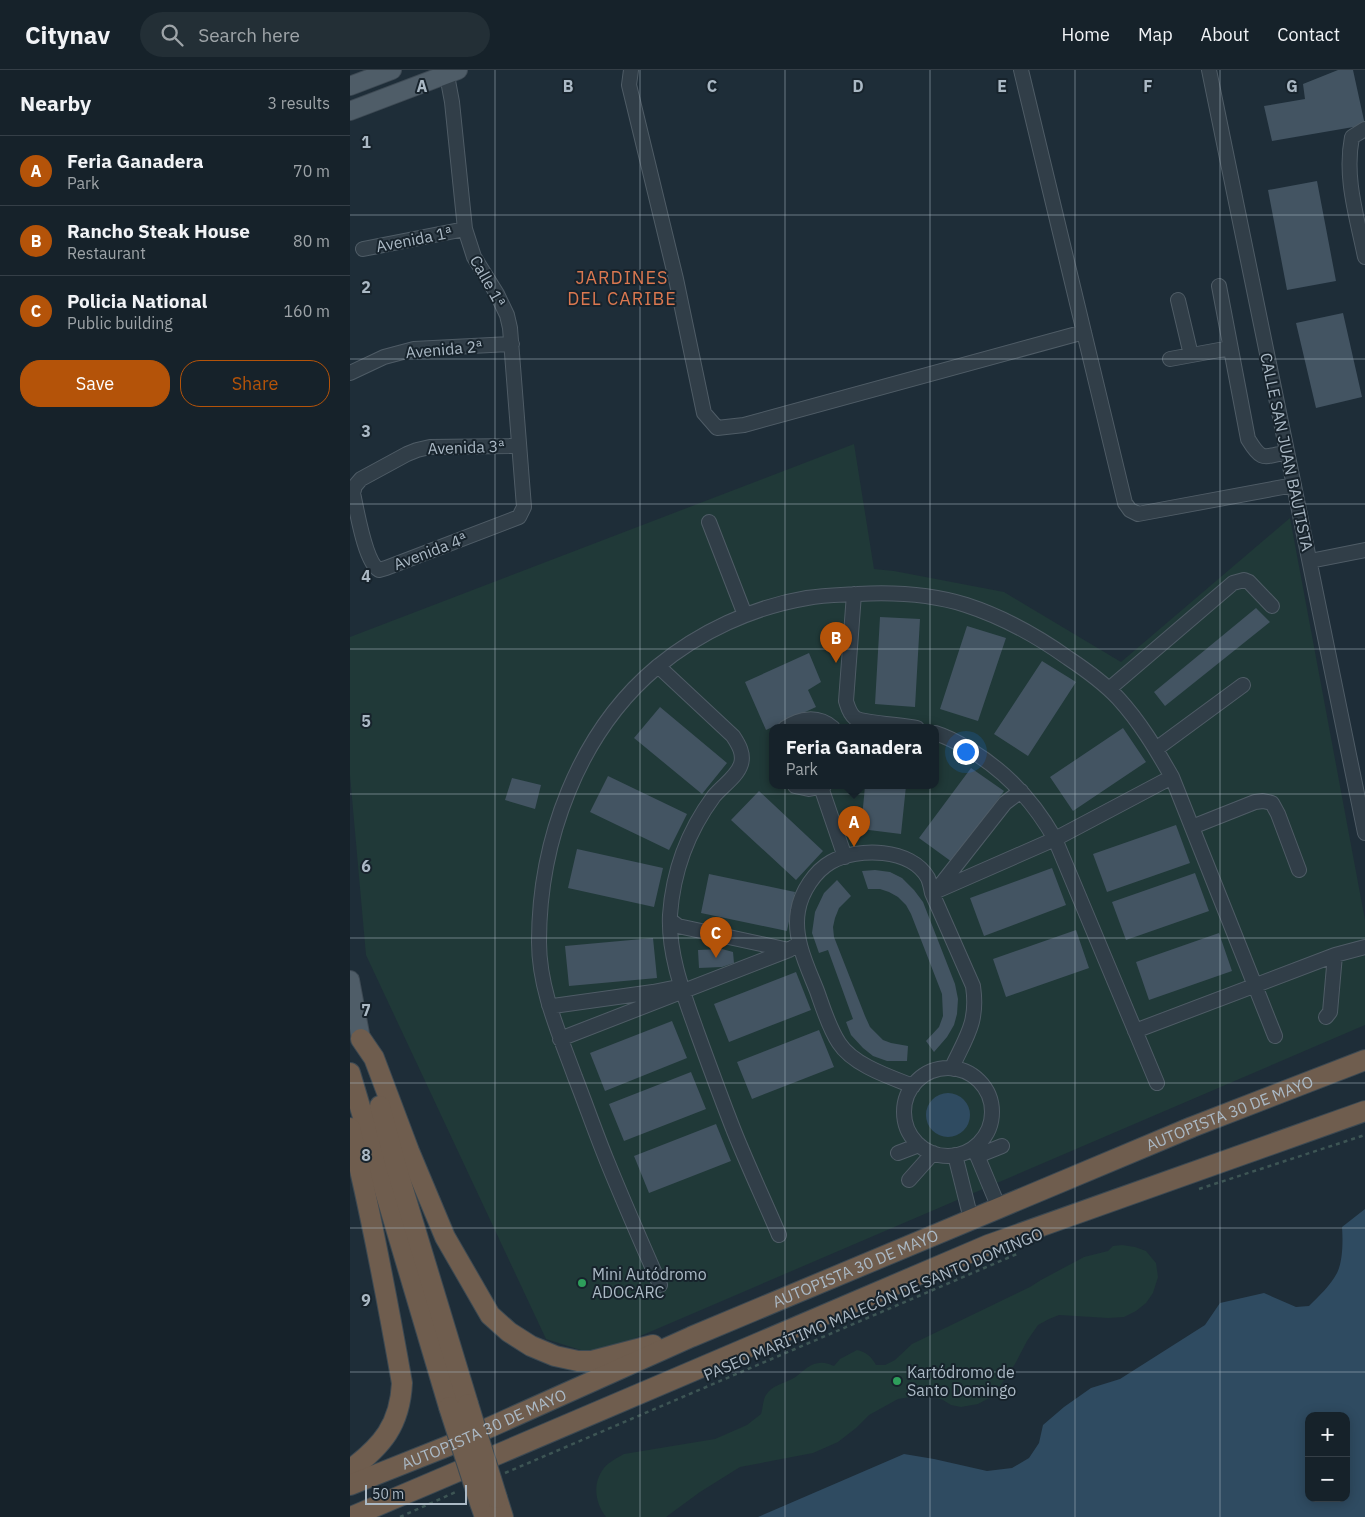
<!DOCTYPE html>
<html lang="en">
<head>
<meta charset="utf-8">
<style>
  :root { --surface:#16222a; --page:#232f36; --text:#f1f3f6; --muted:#9ea4a8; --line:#353f47; --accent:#b45309 }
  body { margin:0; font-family:"IBM Plex Sans",sans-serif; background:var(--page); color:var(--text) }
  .controls { position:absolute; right:15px; bottom:15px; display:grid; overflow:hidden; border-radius:10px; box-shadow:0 2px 12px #0003 }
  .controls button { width:45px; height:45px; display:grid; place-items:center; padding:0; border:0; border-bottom:1px solid var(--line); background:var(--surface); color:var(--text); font:25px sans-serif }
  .scale { position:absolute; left:15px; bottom:12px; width:102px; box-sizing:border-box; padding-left:5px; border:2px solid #abb9c5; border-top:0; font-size:14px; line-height:18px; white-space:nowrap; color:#abb9c5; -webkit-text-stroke:4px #17232c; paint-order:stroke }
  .you { position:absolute; left:615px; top:681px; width:18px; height:18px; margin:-12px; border:4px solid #fff; border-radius:50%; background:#1a73e8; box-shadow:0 0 0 8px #1a73e833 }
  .badge { display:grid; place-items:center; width:32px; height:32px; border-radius:50%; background:var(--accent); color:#fff; font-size:16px; font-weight:700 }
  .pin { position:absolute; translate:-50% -41px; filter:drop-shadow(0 1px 2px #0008) }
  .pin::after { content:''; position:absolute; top:26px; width:18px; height:15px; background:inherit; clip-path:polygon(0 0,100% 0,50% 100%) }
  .popup { position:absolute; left:419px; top:654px; width:170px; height:65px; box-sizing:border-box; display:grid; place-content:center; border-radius:10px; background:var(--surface); filter:drop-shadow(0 1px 4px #0005); font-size:16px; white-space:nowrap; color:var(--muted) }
  .popup b { font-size:19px; color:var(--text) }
  .popup::after { content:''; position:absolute; left:50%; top:100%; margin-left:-10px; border:10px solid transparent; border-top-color:var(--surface) }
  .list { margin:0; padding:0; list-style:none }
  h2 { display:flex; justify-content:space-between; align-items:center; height:65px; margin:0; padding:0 20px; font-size:21px }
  h2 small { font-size:16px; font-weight:400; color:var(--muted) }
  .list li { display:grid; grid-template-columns:32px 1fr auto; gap:15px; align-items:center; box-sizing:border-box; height:70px; padding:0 20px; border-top:1px solid var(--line) }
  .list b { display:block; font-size:19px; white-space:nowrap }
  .list p { margin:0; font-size:16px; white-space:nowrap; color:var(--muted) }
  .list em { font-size:16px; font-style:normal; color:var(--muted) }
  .actions { display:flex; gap:10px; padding:15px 20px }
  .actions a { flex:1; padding:11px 0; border:1px solid var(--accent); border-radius:20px; text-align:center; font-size:18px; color:var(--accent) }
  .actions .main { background:var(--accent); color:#fff }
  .icon { flex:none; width:28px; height:28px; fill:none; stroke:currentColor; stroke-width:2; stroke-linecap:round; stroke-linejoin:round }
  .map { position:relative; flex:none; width:1015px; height:1447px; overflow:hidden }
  header { display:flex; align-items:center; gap:30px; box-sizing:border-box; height:70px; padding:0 25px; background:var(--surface); border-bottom:1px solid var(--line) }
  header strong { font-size:24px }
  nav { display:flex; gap:28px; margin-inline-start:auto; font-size:18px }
  .search { width:350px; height:45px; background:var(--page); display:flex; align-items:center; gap:12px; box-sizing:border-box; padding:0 18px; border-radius:28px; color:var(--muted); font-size:19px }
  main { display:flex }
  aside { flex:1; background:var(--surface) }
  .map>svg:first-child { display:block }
  .green { fill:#203938; fill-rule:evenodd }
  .water { fill:#2f4b61; fill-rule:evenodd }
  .building { fill:#435462 }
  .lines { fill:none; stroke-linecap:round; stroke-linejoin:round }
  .minor-casing { stroke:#4f5c66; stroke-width:16 }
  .major-casing { stroke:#3e4a54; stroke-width:20 }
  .highway-casing { stroke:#3c4952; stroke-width:22 }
  .path { stroke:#3d5554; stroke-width:2.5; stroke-dasharray:4 4; stroke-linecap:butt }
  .minor { stroke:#313e48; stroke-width:14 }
  .major { stroke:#4f5d68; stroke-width:18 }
  .highway { stroke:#6f5d4e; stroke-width:20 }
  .highway-bridge-casing { stroke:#3c4952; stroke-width:22; stroke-linecap:butt }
  .highway-bridge { stroke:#6f5d4e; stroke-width:20 }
  .grid { fill:none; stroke:#abb9c5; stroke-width:1; stroke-opacity:0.55 }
  .leisure-dot { fill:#2e9e5b; stroke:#17232c; stroke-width:2 }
  .labels { text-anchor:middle; stroke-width:4; stroke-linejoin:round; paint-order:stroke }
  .street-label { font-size:16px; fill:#abb9c5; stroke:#17232c }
  .poi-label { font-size:16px; fill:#abb9c5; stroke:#17232c; text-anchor:start }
  .neighbourhood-label { font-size:18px; letter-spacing:1px; fill:#db7850; stroke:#17232c }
  .grid-label { font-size:16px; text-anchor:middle; font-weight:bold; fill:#abb9c5; stroke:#17232c; stroke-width:4; stroke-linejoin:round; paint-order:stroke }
</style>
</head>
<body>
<header>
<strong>Citynav</strong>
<div class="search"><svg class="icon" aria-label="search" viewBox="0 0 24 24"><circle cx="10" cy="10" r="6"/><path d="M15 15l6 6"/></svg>Search here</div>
<nav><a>Home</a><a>Map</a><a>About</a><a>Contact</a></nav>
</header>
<main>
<aside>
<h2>Nearby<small>3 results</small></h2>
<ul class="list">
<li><span class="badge">A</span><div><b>Feria Ganadera</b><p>Park</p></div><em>70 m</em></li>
<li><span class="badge">B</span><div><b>Rancho Steak House</b><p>Restaurant</p></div><em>80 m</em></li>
<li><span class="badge">C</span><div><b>Policia National</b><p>Public building</p></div><em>160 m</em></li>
</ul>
<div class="actions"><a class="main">Save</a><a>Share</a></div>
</aside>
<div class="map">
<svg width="1015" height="1447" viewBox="0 0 1015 1447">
  <rect width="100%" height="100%" fill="#1e2d38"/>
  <path class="green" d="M504,374L524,499L544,501L654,522L771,592L940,448L1015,850V955L246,1285L196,1269L16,885L0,705V567ZM423,658H585V716H423Z
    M772,1175L785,1177L796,1181L806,1193L808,1207L803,1223L796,1233L786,1241L774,1247L758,1248L709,1245L699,1249L688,1255L677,1271L665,1294L643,1326L628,1334L611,1337L601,1335L593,1330L581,1326H566L548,1329L519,1345L506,1358L488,1372L463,1383L390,1397L350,1422L316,1447H256C245,1433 242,1413 254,1398C259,1392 267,1388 274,1384L365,1369L397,1355L411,1344C413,1338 413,1329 416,1325C421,1316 434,1313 442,1309C452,1304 457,1294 469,1293C474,1292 479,1294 484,1296L490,1289L507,1280C516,1282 521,1286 526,1295H535L545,1290L562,1274L680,1217L691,1210L734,1187L758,1181L763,1176Z"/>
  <path class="water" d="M576 1045a22 22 0 1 1 44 0a22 22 0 1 1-44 0Z
    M1015,1139V1447H408L554,1384L584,1389L637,1401L662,1398L679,1388L689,1373L693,1355L714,1337L741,1318L770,1309L855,1255L870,1233L914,1223L946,1237L959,1236C969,1226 980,1216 987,1203C993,1191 993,1170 992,1157ZM959,1346H996V1428H959Z"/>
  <path class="building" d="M988,0H1003L1015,55L922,71L914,36L955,29L953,14Z
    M967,111L986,211L937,220L918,120Z
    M993,243L1012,327L966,338L946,253Z
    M906,538L920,552L815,636L804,622Z
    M530,547L570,549L565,637L525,634Z
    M617,556L656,568L628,651L590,639Z
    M459,583L471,612L458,620L466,637L416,660L395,612Z
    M692,591L726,612L678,686L644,664Z
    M310,637L377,693L352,724L284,668Z
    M773,658L796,692L723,741L700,707Z
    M621,698L654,721L602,792L569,768Z
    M258,706L337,744L319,780L240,742Z
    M162,708L191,715L185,739L155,730Z
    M515,716H556L551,764L511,759Z
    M409,721L473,781L446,810L381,750Z
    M826,755L840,793L757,822L743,784Z
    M227,779L313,798L304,837L218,818Z
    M702,798L716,835L634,866L620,828Z
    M525,800L540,802L552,808L564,820L573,832L605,914L608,929L607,944L604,955L597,967L584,982L576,971L589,957L593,946L592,924L561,844L556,835L548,827L539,822L530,819H518L512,801Z
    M845,803L859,841L776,870L762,832Z
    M359,804L445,822L437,861L351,843Z
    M487,810L501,826L489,838L485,848L483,857L484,867L515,946L520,957L533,970L541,973L558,976L557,991H537L523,986L513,978L501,965L496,952L503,949L478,880L469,883L462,863L465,842L474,823Z
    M726,860L739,898L656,927L643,889Z
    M869,863L882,901L799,930L786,892Z
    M303,868L307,908L219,916L215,876Z
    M372,879L383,882L384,893L372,897L349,898L348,880Z
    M446,902L461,940L379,972L364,934Z
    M322,951L337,988L255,1021L240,983Z
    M469,960L484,997L402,1029L387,992Z
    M341,1002L356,1039L274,1071L259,1034Z
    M366,1054L381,1091L299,1123L284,1086Z"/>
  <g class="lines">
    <g class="minor-casing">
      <path id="minor" d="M96,0L102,32L115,159L124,187L147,224L157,245L160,258L174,437L169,447L36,498L29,500C15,492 7,441 3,423L5,416L11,409L57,384L67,380L80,377L169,376
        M281,0L279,15L326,209L354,343L367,358L394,355L734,262
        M671,0L775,433L780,440L788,444L944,415
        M859,0L1015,763
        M1015,59L1002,67C994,108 1007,147 1015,187
        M13,179L115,159
        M869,216L898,369C912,392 913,387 937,382
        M828,230L841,285
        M820,289L880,278
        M0,303L34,287L64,279L162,274
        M359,452L395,545
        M960,491L1015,480
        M504,524L496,631C498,637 499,643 505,648C513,653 554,655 567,658
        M308,596L383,666C389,675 394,684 391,694C387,707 372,716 364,726C338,761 323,802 320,845C318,885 334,925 347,962C359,995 371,1028 384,1061C398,1096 414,1130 429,1165
        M759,619L883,513L894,510L899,512L922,536
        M435,658C450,648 468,645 483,658
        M585,663C598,667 609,673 620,680C657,702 684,732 705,769L807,1013
        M806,679L893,615
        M445,716L459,719L474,716
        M471,717L495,787
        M842,757L905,732L913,731L922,733L928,744L949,800
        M589,817L655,733L671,721
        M582,823L705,769L822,707
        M320,850L328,856L439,880
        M985,885L1015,877
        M199,935L203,936L303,922L323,918
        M785,961L985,885L980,942L976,947
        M210,969L439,880L449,873
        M554 1042a44 44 0 1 1 88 0a44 44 0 1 1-88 0Z
        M563,1016C540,1007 503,995 489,973C479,958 473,938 467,921C457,896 443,868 448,841C451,822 465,801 481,792C508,777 561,778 578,808C580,813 581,818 582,823L623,916C628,950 618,964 604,993V999
        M624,1078L649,1138
        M548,1083L569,1075
        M605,1085L621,1149
        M627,1086L652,1076
        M559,1110L583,1083
        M310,1215C292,1174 274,1133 257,1091C246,1064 236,1035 225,1007C209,963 189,919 189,872C189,771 228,663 307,597C349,562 403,537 457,528C474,525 491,525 508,524C544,522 581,524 616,535C653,547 687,566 718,588C736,600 753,612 768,628C790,652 806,679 822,707L925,966"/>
    </g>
    <g class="major-casing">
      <path id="major" d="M0,16L42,0
        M0,41L108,0
        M0,910L11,969"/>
    </g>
    <g class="highway-casing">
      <g id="highway">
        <path d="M11,969L24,988L59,1081L95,1167L140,1245L159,1262L181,1276L205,1286L228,1291H242L303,1275"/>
        <path d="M0,1003L99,1337"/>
        <path d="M30,1036L46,1096L118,1334"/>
        <path d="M0,1058C21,1142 37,1228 52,1313C50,1355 32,1376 0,1400"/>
        <path id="s1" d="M0,1415L98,1376L341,1267L649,1138L842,1057L1015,990"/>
        <path d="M147,1428L153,1447"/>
        <path d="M130,1433L135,1447"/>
        <path d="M1,1447L638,1175L1015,1041"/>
      </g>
    </g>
    <path class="path" d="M849,1119L1015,1065
      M155,1403L667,1184
      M50,1447L108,1421"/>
    <use href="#minor" class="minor"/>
    <use href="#major" class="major"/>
    <use href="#highway" class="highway"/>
    <g class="highway-bridge-casing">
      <path id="highway-bridge" d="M118,1334L147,1428
        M99,1337L130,1433"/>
    </g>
    <use href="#highway-bridge" class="highway-bridge"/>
  </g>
  <path class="grid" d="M145,0V1447M290,0V1447M435,0V1447M580,0V1447M725,0V1447M870,0V1447M0,145H1015M0,289H1015M0,434H1015M0,579H1015M0,724H1015M0,868H1015M0,1013H1015M0,1158H1015M0,1302H1015"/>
  <g class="leisure-dot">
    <circle cx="232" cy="1213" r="5"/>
    <circle cx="547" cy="1311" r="5"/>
  </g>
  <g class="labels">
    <g class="street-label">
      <text transform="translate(64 169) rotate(-11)" y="6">Avenida 1ª</text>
      <text transform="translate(138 211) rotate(61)" y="6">Calle 1ª</text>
      <text transform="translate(94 279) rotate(-5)" y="6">Avenida 2ª</text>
      <text transform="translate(116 377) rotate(-2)" y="6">Avenida 3ª</text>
      <text transform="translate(937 382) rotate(78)" y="6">CALLE SAN JUAN BAUTISTA</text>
      <text transform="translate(80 481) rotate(-21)" y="6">Avenida 4ª</text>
      <text dy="6" stroke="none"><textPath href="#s1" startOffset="955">AUTOPISTA 30 DE MAYO</textPath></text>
      <text dy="6" stroke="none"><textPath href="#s1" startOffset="550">AUTOPISTA 30 DE MAYO</textPath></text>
      <text transform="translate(523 1234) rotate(-23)" y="6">PASEO MARÍTIMO MALECÓN DE SANTO DOMINGO</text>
      <text dy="6" stroke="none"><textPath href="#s1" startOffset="145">AUTOPISTA 30 DE MAYO</textPath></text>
    </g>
    <g class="poi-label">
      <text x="242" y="1210">Mini Autódromo<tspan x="242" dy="18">ADOCARC</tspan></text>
      <text x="557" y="1308">Kartódromo de<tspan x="557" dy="18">Santo Domingo</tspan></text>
    </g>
    <g class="neighbourhood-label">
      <text x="272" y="214">JARDINES<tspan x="272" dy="21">DEL CARIBE</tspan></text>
    </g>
  </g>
  <g class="grid-label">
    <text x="72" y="22">A</text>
    <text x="218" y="22">B</text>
    <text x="362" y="22">C</text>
    <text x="508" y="22">D</text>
    <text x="652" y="22">E</text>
    <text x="798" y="22">F</text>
    <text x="942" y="22">G</text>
    <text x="16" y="78">1</text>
    <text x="16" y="223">2</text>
    <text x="16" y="367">3</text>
    <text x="16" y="512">4</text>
    <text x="16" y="657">5</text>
    <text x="16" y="802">6</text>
    <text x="16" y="946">7</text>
    <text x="16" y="1091">8</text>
    <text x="16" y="1236">9</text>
  </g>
</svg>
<div class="controls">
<button>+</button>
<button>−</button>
</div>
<div class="scale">50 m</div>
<div class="you"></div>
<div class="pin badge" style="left:504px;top:777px">A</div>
<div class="popup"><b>Feria Ganadera</b>Park</div>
<div class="pin badge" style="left:486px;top:593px">B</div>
<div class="pin badge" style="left:366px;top:888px">C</div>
</div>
</main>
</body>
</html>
